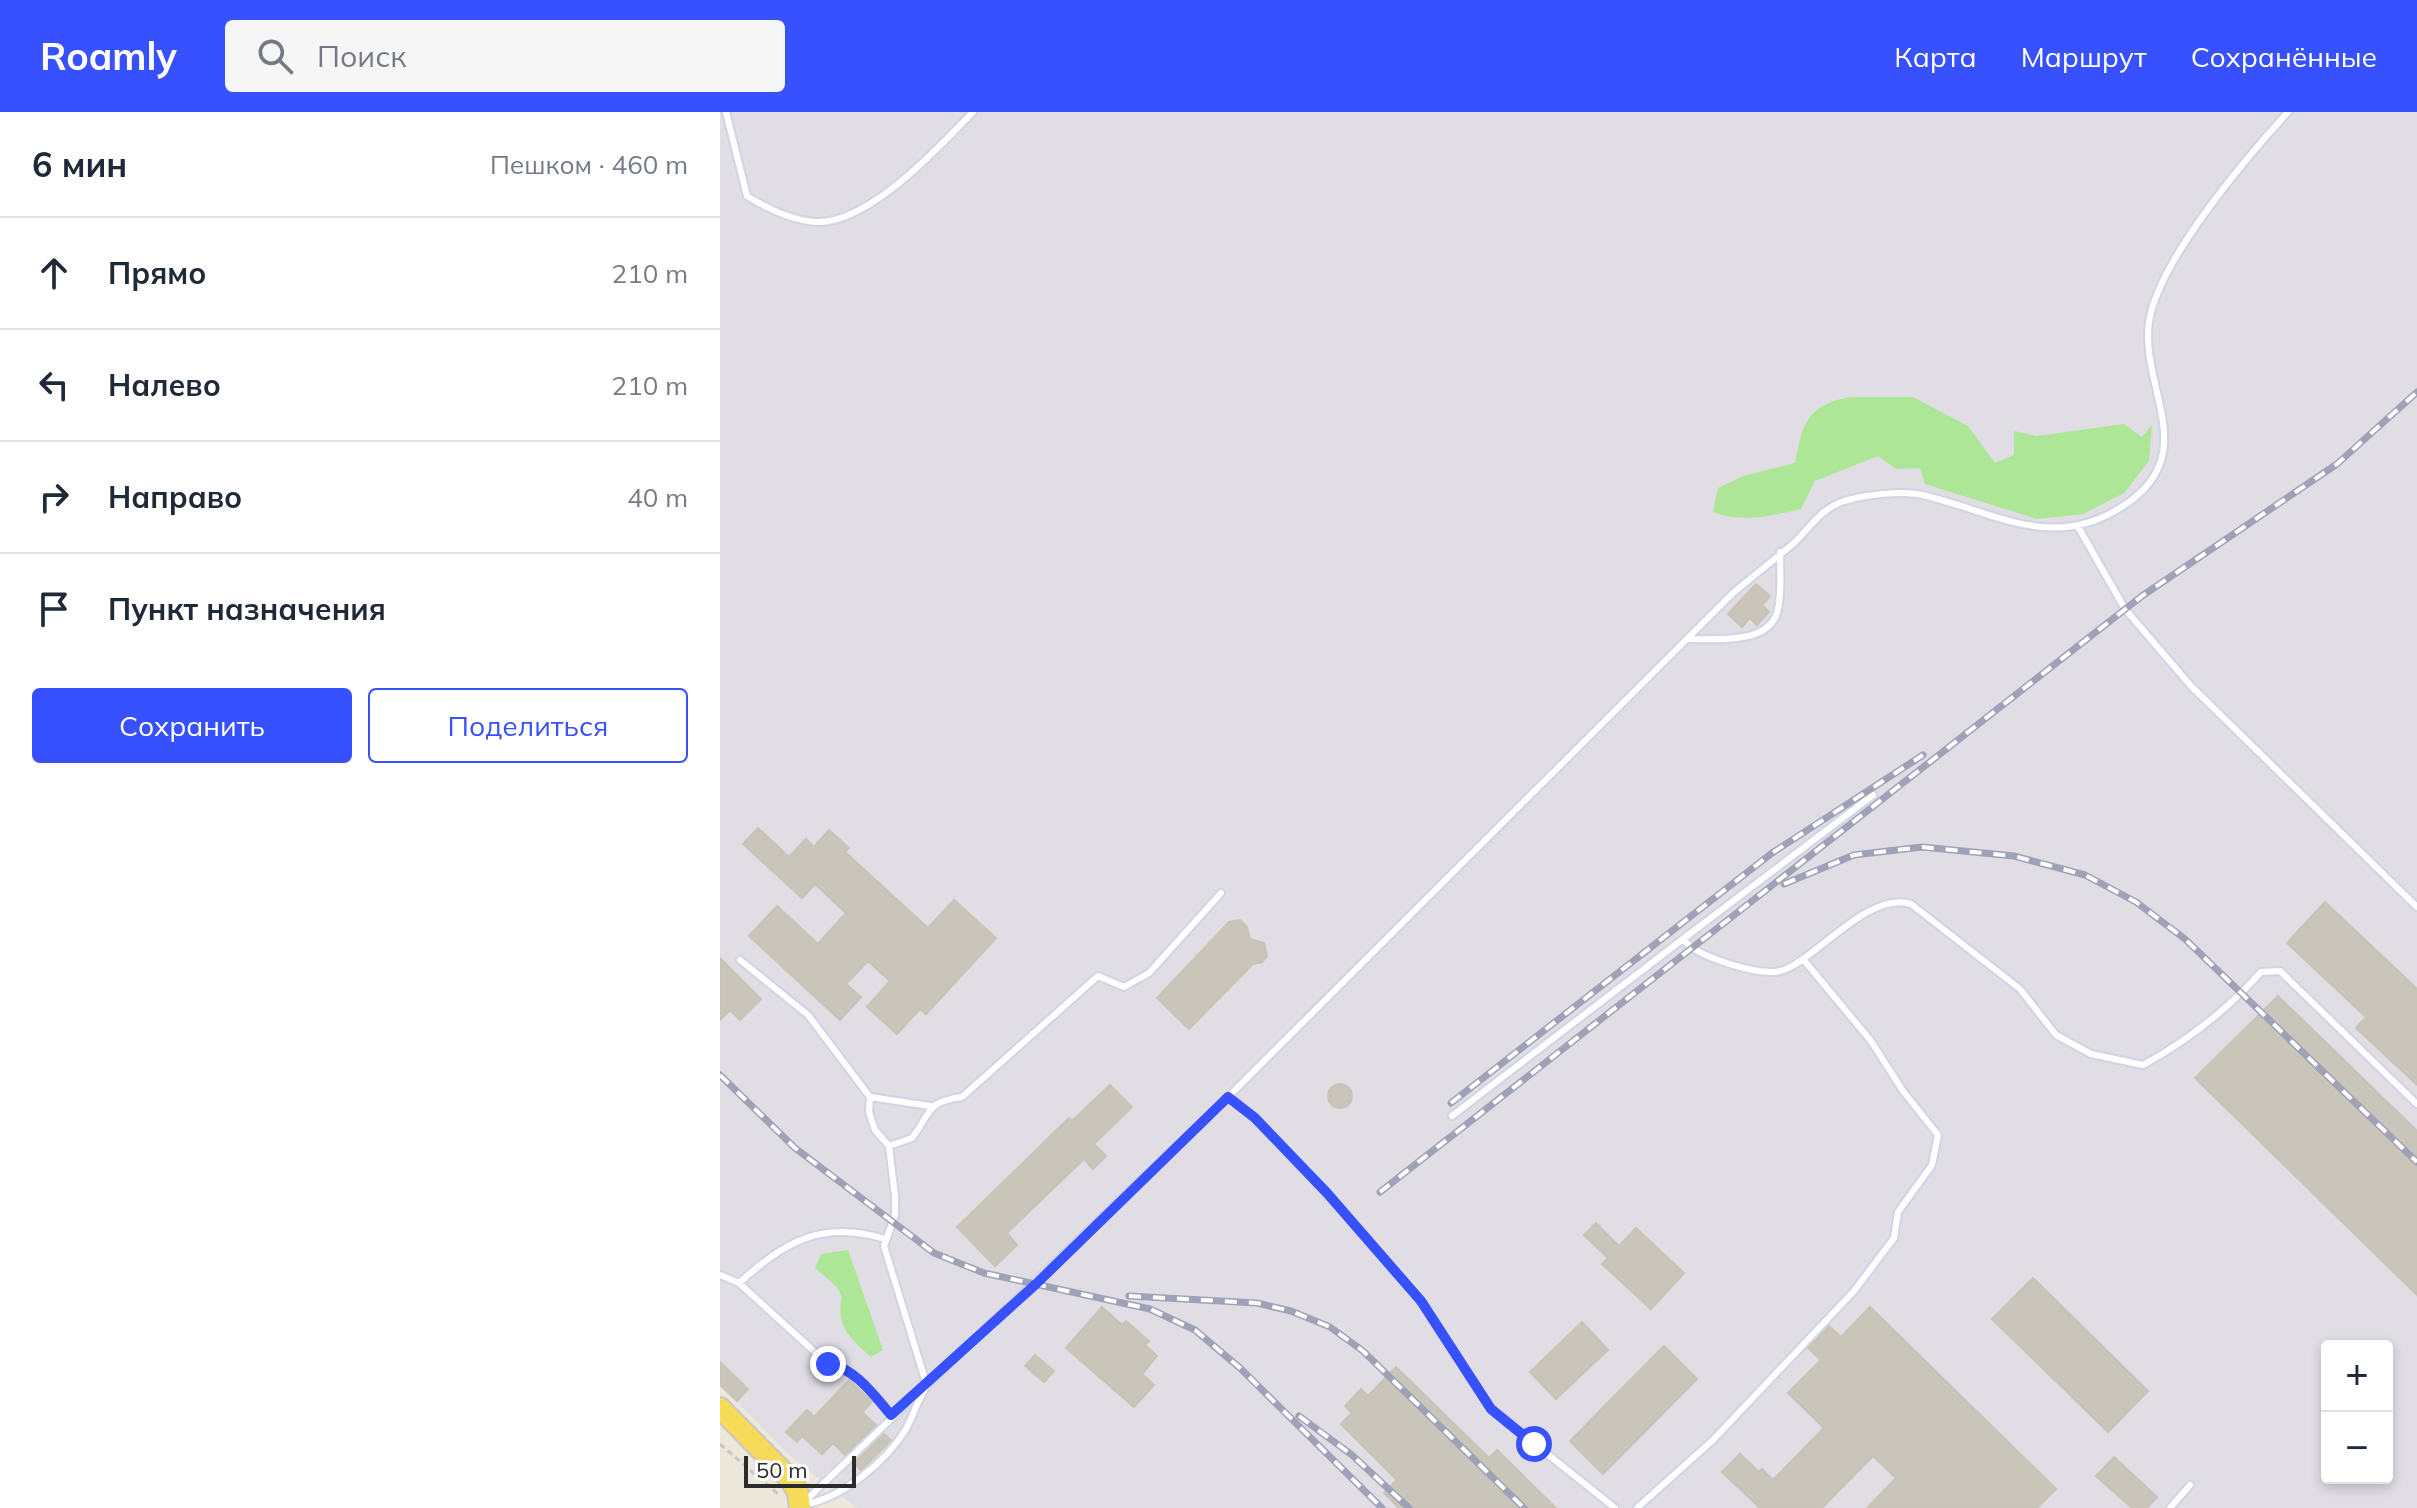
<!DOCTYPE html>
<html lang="ru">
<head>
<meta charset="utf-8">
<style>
  :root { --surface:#fff; --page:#f6f6f7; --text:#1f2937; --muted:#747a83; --line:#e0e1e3; --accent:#3751ff }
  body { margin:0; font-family:Mulish,sans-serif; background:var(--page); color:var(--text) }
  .controls { position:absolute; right:24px; bottom:24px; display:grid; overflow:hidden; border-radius:8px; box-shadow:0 4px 12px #0003 }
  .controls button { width:72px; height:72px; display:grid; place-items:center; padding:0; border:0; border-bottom:2px solid var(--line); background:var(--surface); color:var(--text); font:40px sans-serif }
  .scale { position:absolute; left:24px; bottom:20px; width:112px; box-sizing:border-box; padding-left:8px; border:4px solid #2b2b2b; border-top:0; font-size:22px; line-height:28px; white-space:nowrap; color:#2b2b2b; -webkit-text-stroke:6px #fff; paint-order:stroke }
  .stop { position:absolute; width:24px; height:24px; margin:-18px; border:6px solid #3751ff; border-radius:50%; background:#fff }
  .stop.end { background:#3751ff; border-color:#fff; box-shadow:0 2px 8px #0008 }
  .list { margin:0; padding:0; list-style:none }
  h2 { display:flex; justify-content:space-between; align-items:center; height:104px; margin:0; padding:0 32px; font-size:34px }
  h2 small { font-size:26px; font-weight:400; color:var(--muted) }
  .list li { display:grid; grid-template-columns:52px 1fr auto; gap:24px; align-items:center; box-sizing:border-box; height:112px; padding:0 32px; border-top:2px solid var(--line) }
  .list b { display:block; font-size:30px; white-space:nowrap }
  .list em { font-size:26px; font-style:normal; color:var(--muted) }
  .actions { display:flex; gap:16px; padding:24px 32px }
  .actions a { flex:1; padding:18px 0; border:2px solid var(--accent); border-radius:8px; text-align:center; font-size:28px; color:var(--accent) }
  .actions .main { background:var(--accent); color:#fff }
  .icon { flex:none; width:44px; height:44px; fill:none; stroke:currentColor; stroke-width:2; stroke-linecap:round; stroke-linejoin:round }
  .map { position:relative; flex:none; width:1697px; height:1396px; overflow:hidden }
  header { display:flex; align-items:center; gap:48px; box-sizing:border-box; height:112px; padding:0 40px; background:var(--accent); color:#fff }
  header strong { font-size:38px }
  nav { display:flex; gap:44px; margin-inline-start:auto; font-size:28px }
  .search { width:560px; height:72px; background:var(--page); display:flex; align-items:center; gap:20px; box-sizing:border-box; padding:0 28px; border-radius:8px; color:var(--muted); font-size:30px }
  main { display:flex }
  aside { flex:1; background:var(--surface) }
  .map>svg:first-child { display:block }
  .industrial { fill:#e0dde5; fill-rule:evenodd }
  .green { fill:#ade696 }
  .building { fill:#c9c5bb; stroke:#c9c3b6; stroke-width:2 }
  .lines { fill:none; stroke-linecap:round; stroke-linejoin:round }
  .lane-casing { stroke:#d1d4e4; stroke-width:10 }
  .primary-casing { stroke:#c8c8c8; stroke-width:24 }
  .path { stroke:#c8c8c8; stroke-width:3; stroke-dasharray:6 4; stroke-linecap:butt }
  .lane { stroke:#fff; stroke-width:6 }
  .primary { stroke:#f6db58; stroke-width:20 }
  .rail-casing { stroke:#9fa1b6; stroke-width:7 }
  .rail { stroke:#fff; stroke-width:4; stroke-dasharray:12; stroke-linecap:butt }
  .route { stroke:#3751ff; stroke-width:10 }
</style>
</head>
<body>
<header>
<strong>Roamly</strong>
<div class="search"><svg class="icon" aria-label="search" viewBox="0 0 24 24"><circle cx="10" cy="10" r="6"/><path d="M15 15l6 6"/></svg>Поиск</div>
<nav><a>Карта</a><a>Маршрут</a><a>Сохранённые</a></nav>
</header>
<main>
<aside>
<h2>6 мин<small>Пешком · 460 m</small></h2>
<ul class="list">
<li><svg class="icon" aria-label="ahead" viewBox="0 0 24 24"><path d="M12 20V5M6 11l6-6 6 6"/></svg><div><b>Прямо</b></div><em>210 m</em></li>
<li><svg class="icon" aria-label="left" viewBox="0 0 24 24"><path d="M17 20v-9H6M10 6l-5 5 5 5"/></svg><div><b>Налево</b></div><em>210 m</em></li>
<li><svg class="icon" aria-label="right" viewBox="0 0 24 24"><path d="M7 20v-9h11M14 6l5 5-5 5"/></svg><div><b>Направо</b></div><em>40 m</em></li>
<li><svg class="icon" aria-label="arrive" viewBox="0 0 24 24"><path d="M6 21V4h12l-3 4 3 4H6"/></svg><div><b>Пункт назначения</b></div></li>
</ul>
<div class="actions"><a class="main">Сохранить</a><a>Поделиться</a></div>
</aside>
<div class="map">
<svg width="1697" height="1396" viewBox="0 0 1697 1396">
  <rect width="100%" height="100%" fill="#ede7dc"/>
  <path class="industrial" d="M0,0H1697V1396H137L75,1348L0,1273ZM1607,1234H1667V1366H1607Z"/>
  <path class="green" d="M1130,285H1193L1248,314L1275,351L1294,343V319L1317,324L1404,312L1422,325L1432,313L1429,349L1404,381L1363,402L1317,407L1205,372L1200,356L1176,357L1158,344L1095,369L1081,397C1051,404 1022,411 993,400L998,376L1023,364L1075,351C1083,312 1086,293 1130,285Z
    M128,1138L163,1238L151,1245C131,1227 115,1214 122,1185L116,1174L95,1156L101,1142Z"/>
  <path class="building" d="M1036,472L1050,484L1042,493L1049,500L1037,513L1030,506L1022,515L1008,502Z
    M38,716L69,745L86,727L94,735L109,718L129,736L125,740L208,816L234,788L276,826L206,902L200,897L177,922L147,895L170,869L148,849L126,872L141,885L120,908L29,824L57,794L98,832L126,801L95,772L82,786L23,732Z
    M1605,790L1697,877V973L1636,916L1646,905L1567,831Z
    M520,808L527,815L530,827L544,831L547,844L542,850L533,852L469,917L437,886L509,810Z
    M0,846L41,887L20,908L10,898L0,908Z
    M1558,884L1697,1019V1183L1475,966Z
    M608 984a12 12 0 1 1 24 0a12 12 0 1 1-24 0Z
    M390,973L412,995L374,1032L386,1044L373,1057L364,1047L287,1121L297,1133L275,1154L237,1115L349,1006L352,1009Z
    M876,1111L899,1134L916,1116L964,1161L931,1197L882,1152L888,1146L864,1123Z
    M1313,1166L1428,1279L1388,1320L1272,1207Z
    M382,1195L402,1213L406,1209L429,1229L425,1233L437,1244L422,1262L434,1273L414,1295L346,1236Z
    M1150,1195L1336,1377L1317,1396H1147L1176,1366L1153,1344L1102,1396H1040L1002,1360L1020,1342L1039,1360L1042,1357L1053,1368L1104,1316L1068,1281L1101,1248L1088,1236L1109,1214L1121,1225Z
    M862,1210L888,1238L836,1287L810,1260Z
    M944,1234L977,1267L883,1362L850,1329Z
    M315,1243L334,1259L324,1270L305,1254Z
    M0,1250L28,1277L17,1289L0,1273Z
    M676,1255L769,1346L777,1338L836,1396H679L664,1381L677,1368L621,1312L632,1301L625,1294L641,1277L648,1284Z
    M129,1268L152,1290L142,1300L156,1313L125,1343L113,1331L102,1342L82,1324L77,1330L66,1320L87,1298L94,1305Z
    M164,1322L171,1328L141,1358L134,1351Z
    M1394,1345L1437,1385L1427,1396H1412L1376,1364Z"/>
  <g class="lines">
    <g class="lane-casing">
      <path id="lane" d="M6,0L27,84C48,97 70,108 95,110C148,113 218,36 253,0
        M1357,413L1405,497L1471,574L1697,795
        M969,527C996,527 1051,533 1058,497C1062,480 1060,458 1060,440
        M1083,847C1075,853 1066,859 1055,860C1032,861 976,845 963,827L1153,683
        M20,848L88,903L150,985L149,1000L155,1018L169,1034L175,1084V1103L164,1134L207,1274
        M150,985L210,994
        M508,985L535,1006L607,1081L701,1189L771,1297L895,1396
        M732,1004L963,827
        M169,1034L192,1026C212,1000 205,990 242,985L378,864L404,875L429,861L501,781
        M0,1163L19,1171L108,1252C135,1256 154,1283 171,1303
        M19,1171C66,1129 102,1108 165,1127
        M83,1391L508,985L1013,481C1033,464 1054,448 1074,431C1091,415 1100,397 1124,389C1145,383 1181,378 1202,383C1277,400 1335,443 1409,390C1480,339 1420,275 1429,210C1438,149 1526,46 1568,0
        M82,1393C121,1387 165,1351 186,1317C193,1304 197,1290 205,1277
        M917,1396L993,1328L1134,1179L1174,1126L1178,1100L1212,1053L1218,1023L1183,979L1151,929L1083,847C1111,828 1157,780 1191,792L1300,877L1336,923L1371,942L1423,953C1467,929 1508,897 1541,860L1560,859L1697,992
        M1450,1396L1470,1373"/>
    </g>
    <g class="primary-casing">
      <path id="primary" d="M0,1296L71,1368L78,1381L80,1396"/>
    </g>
    <path class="path" d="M0,1332L58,1382"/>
    <use href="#lane" class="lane"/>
    <use href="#primary" class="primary"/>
    <g class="rail-casing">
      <path id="rail" d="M1064,772L1134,743L1202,735L1294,744L1365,763L1416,790L1465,827L1697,1050
        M0,963L75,1036L214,1141L264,1161L430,1197L475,1218L520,1256L662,1396
        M731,991L1052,741L1203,643
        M660,1080L1422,484L1617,352L1697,280
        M409,1184L537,1191L571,1199L610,1215L643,1239L804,1396
        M579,1304L632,1343L689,1396"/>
    </g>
    <use href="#rail" class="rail"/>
  </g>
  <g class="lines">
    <path class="route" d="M108,1252C135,1256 154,1283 171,1303L316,1172L508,985L535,1006L607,1081L701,1189L771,1297L814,1332"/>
  </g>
</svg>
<div class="controls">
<button>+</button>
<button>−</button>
</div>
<div class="scale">50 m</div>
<div class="stop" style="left:814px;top:1332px"></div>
<div class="stop end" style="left:108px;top:1252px"></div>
</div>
</main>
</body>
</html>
